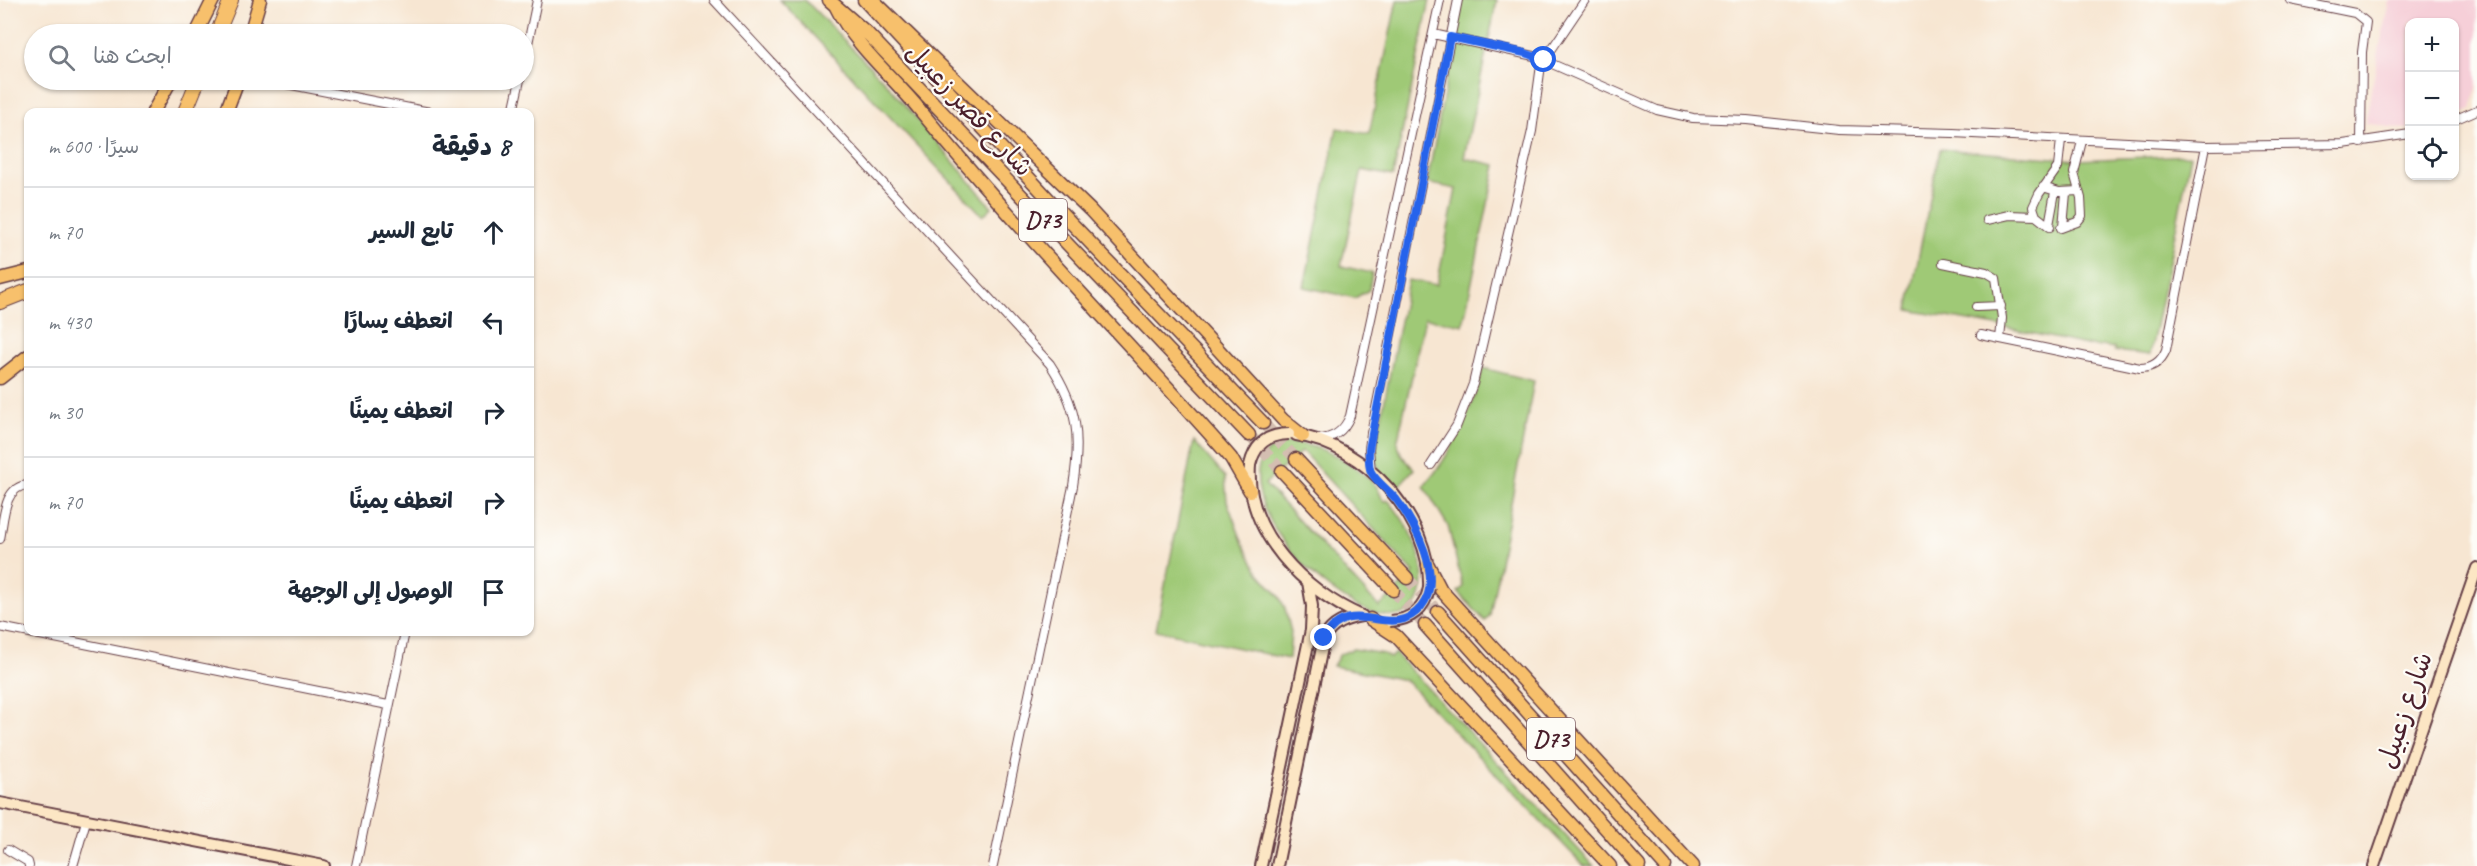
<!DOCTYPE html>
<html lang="ar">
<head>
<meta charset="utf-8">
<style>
  :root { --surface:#fff; --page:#f6f6f7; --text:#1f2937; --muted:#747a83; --line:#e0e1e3 }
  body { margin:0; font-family:Caveat,"Playpen Sans Arabic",sans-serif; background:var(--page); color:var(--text); direction:rtl }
  .controls { position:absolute; right:18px; top:18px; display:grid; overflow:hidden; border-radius:12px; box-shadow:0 2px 4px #0004 }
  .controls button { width:54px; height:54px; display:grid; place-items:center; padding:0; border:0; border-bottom:2px solid var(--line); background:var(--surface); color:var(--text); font:30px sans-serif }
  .stop { position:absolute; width:18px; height:18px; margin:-14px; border:4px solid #2563eb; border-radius:50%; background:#fff }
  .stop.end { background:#2563eb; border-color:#fff; box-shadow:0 2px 6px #0008 }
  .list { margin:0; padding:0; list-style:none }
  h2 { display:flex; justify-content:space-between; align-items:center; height:78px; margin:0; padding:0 24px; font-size:26px }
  h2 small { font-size:20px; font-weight:400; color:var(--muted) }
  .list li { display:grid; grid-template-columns:39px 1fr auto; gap:18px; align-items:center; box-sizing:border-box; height:90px; padding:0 24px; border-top:2px solid var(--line) }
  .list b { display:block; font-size:22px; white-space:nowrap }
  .list em { font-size:20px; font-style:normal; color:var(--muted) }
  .icon { flex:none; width:33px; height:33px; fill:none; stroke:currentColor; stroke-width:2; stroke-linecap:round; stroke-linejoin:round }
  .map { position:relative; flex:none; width:2477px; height:866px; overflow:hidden; direction:ltr }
  .search { position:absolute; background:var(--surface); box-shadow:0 2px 4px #0004; left:24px; top:24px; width:510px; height:66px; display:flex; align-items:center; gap:15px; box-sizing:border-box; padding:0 21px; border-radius:33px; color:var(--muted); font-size:22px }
  .panel { position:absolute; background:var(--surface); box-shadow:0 2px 4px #0004; left:24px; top:108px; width:510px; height:528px; border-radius:12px; direction:rtl }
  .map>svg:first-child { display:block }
  .built { fill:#f6cfd8 }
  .green { fill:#9fc976; stroke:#747450; stroke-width:1.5; fill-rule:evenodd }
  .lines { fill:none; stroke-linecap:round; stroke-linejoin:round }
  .primary-tunnel { stroke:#d4beb1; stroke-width:12; stroke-dasharray:12 6; stroke-linecap:butt }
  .street-casing { stroke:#643d44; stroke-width:10 }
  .secondary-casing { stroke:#643d44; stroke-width:14 }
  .primary-casing { stroke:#643d44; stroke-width:15 }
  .highway-casing { stroke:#643d44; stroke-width:16 }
  .street { stroke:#fff; stroke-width:8 }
  .secondary { stroke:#fce6c4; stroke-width:10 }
  .primary { stroke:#f7c06c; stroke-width:12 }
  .highway { stroke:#f7c06c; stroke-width:14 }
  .secondary-bridge-casing { stroke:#643d44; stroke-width:14; stroke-linecap:butt }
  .secondary-bridge { stroke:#fce6c4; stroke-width:10 }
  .route { stroke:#2563eb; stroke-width:8 }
  .labels { text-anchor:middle; stroke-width:4.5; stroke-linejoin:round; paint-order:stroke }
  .shield { fill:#fdfcf7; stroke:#806168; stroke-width:1.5 }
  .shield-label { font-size:24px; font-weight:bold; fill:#4a1f2b }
  .street-label { font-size:26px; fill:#4a1f2b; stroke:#fdfcf7 }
</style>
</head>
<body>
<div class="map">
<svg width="2477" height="866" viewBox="0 0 2477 866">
  <rect width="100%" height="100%" fill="#fdfcf7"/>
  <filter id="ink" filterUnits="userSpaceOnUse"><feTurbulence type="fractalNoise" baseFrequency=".0167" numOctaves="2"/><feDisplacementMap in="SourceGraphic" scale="12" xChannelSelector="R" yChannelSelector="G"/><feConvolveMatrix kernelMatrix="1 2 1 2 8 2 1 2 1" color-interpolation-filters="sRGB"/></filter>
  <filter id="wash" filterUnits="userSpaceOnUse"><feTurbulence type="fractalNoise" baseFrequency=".008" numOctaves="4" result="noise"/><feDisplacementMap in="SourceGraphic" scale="24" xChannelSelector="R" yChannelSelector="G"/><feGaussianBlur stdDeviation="1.35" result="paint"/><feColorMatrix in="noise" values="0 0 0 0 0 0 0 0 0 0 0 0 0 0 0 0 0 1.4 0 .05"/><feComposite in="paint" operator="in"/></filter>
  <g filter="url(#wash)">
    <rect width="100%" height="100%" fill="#f7e6d2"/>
    <path class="built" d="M2389,0H2477V82L2472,109L2455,115L2454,22H2410L2409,130L2365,123Z"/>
    <path class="green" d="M780,0H804L811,6L887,84L992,207L983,216Z
      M1397,0H1430L1393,176L1362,170L1341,266L1372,273L1369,290L1355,298L1304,287L1337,128L1369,134Z
      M1462,0H1497L1464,158L1496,165L1463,325L1425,318L1397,443L1402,456L1414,469L1395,490L1380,476L1374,455L1408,280L1437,285L1456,189L1427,183Z
      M1940,149L2077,160L2191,155L2150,355L2114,351V348L2101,346L2100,348L2002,327L1908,310Z
      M1483,368L1534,381L1490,615L1485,621L1458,592L1463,587L1448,526L1424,486C1454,452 1471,412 1483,368Z
      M1194,441L1225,477L1227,501L1243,544L1259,573L1279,596L1285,608L1291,632L1289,659L1156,630Z
      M1289,443C1321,444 1354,462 1376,486C1380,491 1380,496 1384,502L1388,500C1407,522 1427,558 1422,588C1409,671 1250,550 1258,471C1260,453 1272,445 1289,443ZM1302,451L1414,573L1379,607L1265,484Z
      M1353,649L1384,654L1390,658L1395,653L1594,866H1584L1405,680L1333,666L1340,654Z"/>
  </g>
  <g filter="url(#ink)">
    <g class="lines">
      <path class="primary-tunnel" d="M1263,423L1296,459
        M1249,435L1282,471
        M1407,578L1438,612
        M1393,590L1425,625"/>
      <g class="street-casing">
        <path id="street" d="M714,0L1050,364C1078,407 1081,437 1073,486L993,866
          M2291,0L2355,13L2366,22L2362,52L2361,143
          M1433,34L1534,56L1657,110L1693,118L1747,120L1839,130L1953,133L2206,146L2343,144L2410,134
          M524,63L537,0
          M276,82L430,112
          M513,112L520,80
          M2454,120L2477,110
          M2043,187L2059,192L2079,191
          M1987,220L2009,215L2036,216
          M2049,225L2055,192
          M2050,227L2036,216L2033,207L2039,194L2058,167L2061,140
          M2063,227L2066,193
          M2061,228L2077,222L2082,216L2081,198L2074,173L2082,141
          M1943,263L1986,272L1996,278L2002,318L2000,339
          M1976,307L2001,306
          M1981,335L2140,368C2152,368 2161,362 2166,350L2206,146
          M1317,439C1334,439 1344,431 1350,416L1440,0
          M1431,465L1457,425L1473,384L1532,131L1541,65L1585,0
          M1371,471L1369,449L1371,433L1458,0
          M0,539C4,520 3,486 28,485
          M0,627L388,705
          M8,850L28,862L29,866
          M73,866L86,821
          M356,866L405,632"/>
      </g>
      <g class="secondary-casing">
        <path id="secondary" d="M1296,435C1364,444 1432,519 1429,588
          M1250,465C1245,532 1304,591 1362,616
          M0,803L324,866
          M1261,866L1311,630L1312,606L1308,582
          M1277,866L1324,638C1333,623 1345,619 1361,616
          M2374,866L2477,568"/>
      </g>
      <g class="primary-casing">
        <path id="primary" d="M829,0L867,33L1249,435
          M864,0L1057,208L1263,423
          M873,0L1090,210L1283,420L1303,436
          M836,7C855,46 892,76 919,109C1018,230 1128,341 1231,458L1250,491
          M196,34L213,0
          M250,34L260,0
          M153,112L171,80
          M226,112L238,80
          M0,279L28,272
          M0,378L28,356
          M1296,459L1407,578
          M1282,471L1393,590
          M1428,565L1441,590L1693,866
          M1438,612L1665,866
          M1370,619L1396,636L1610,866
          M1425,625L1639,866"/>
      </g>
      <g class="highway-casing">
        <path id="highway" d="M217,34L231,0
          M185,112L198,80
          M0,302L28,291"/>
      </g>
      <use href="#street" class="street"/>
      <use href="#secondary" class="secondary"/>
      <use href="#primary" class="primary"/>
      <use href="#highway" class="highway"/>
      <g class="secondary-bridge-casing">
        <path id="secondary-bridge" d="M1250,465C1255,444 1268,434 1289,434
          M1390,621C1411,620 1425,609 1429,588"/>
      </g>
      <use href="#secondary-bridge" class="secondary-bridge"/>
    </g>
  </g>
  <g class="lines" filter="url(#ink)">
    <path class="route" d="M1324,638C1352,592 1391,643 1421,607C1445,578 1415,524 1396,499C1389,491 1376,481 1371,472C1368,466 1369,456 1369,449L1450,37L1525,53L1544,60"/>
  </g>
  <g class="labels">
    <g class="shield">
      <rect x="1019" y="199" width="48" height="42" rx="4.5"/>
      <rect x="1527" y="718" width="48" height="42" rx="4.5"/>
    </g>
    <g class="shield-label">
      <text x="1043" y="228">D73</text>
      <text x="1551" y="747">D73</text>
    </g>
    <g class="street-label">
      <text transform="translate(970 109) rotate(47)" y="9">شارع قصر زعبيل</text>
      <text transform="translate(2404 710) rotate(-71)" y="9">شارع زعبيل</text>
    </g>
  </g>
</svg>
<div class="controls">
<button>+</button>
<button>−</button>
<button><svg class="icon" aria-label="locate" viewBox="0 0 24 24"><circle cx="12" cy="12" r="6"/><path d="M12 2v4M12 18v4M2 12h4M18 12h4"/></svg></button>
</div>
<div class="stop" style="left:1544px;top:60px"></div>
<div class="stop end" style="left:1324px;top:638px"></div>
<div class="search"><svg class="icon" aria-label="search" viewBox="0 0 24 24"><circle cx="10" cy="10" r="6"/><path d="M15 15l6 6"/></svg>ابحث هنا</div>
<section class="panel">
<h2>8 دقيقة<small>سيرًا · 600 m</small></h2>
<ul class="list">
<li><svg class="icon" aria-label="ahead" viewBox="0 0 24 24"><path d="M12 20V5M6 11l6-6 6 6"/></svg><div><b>تابع السير</b></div><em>70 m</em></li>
<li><svg class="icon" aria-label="left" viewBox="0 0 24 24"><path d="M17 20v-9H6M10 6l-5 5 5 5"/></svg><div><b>انعطف يسارًا</b></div><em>430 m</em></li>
<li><svg class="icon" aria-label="right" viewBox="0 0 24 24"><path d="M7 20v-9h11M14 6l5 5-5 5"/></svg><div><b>انعطف يمينًا</b></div><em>30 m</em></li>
<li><svg class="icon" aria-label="right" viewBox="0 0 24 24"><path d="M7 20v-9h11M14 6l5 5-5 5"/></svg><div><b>انعطف يمينًا</b></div><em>70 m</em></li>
<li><svg class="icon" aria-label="arrive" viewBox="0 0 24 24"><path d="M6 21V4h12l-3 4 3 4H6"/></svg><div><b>الوصول إلى الوجهة</b></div></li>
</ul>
</section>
</div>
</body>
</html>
